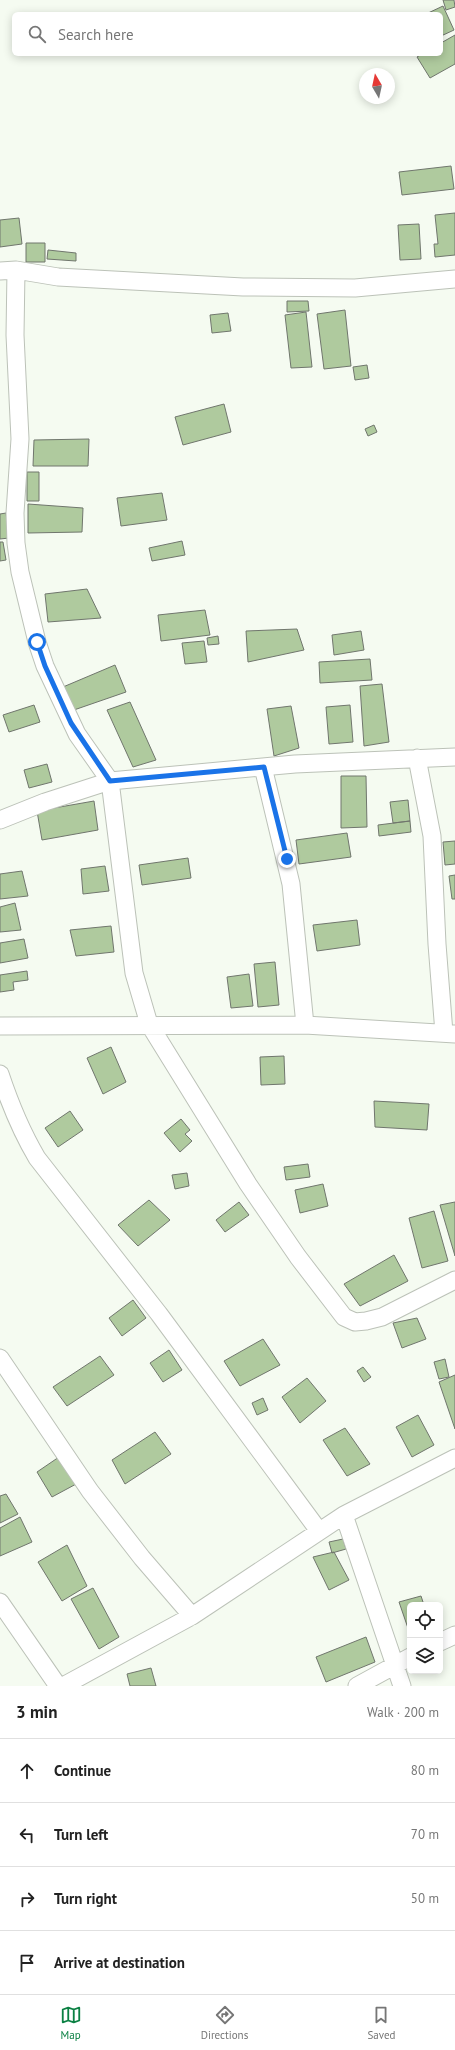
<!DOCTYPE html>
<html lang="en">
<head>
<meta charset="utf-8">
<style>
  :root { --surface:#fff; --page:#f6f6f6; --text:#222; --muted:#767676; --line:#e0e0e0; --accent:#0b8043 }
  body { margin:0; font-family:"PT Sans",sans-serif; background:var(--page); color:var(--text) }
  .controls { position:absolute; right:12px; bottom:12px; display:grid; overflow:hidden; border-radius:6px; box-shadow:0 2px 10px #0003 }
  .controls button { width:36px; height:36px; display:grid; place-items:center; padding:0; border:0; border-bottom:1px solid var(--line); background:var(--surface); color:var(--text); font:20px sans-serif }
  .compass { position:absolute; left:359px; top:68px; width:36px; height:36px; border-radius:50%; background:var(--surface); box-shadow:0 2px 10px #0003; rotate:351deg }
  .stop { position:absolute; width:12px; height:12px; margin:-9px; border:3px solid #1a73e8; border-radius:50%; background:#fff }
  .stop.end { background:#1a73e8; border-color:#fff; box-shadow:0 1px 4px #0008 }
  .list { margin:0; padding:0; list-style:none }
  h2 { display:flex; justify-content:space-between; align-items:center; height:52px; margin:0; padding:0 16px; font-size:17px }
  h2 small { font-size:13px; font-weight:400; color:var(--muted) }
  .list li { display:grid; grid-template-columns:26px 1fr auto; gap:12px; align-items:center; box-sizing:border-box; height:64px; padding:0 16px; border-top:1px solid var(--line) }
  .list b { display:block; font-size:15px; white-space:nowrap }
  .list em { font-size:13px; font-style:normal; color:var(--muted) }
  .icon { flex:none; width:22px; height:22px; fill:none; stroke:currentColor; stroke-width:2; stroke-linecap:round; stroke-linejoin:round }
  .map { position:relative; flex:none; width:455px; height:1686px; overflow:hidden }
  .search { position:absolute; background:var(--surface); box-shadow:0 2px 10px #0003; left:12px; right:12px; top:12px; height:44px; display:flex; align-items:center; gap:10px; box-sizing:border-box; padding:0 14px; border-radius:6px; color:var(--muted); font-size:15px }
  .sheet { height:308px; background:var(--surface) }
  nav { display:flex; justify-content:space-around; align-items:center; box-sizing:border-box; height:56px; border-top:1px solid var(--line); background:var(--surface); font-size:11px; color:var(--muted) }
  nav a { display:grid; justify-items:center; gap:2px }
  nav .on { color:var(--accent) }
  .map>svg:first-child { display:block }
  .building { fill:#afca9e; stroke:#70766d }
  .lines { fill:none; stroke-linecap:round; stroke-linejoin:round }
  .street-casing { stroke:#bcc2b8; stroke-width:19 }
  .street { stroke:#fff; stroke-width:17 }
  .route { stroke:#1a73e8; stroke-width:5 }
</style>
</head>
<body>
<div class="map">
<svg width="455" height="1686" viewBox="0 0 455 1686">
  <rect width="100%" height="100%" fill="#f5fbf1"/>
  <path class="building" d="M443,0H454L455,7L446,10Z
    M443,6L454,30L441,36V14H426Z
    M455,35V64L430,78L417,57L422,54H441V43Z
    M451,166L454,189L402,195L399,172Z
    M455,213V255L435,257L434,244H438L435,215Z
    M19,218L22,244L0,247V220Z
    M419,224L421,259L400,260L398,225Z
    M26,243H45V262H26Z
    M48,250L76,253V261L47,259Z
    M287,301H308L309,311L287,312Z
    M345,310L351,366L324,369L317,314Z
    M306,312L312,367L291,368L285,315Z
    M228,313L231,331L212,333L210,315Z
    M367,365L369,378L355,380L353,367Z
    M224,404L231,432L183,445L175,417Z
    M374,425L377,432L368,436L365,429Z
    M89,439L88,466H33L34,440Z
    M27,472H39V501H27Z
    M162,493L167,520L121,526L117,498Z
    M28,504L83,508L82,532L28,533Z
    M6,513L9,538L0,539V514Z
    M182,541L185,555L152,561L149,548Z
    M0,542H3L6,560L0,561Z
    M87,589L101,618L48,622L45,594Z
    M205,610L210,635L161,641L158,615Z
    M297,629L304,650L248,662L246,631Z
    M361,631L364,650L334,655L332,635Z
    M218,636L219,644L208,645L207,638Z
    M204,641L207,662L185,664L182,643Z
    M370,659L372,680L320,683L319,662Z
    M115,665L126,692L71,711L63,687Z
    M382,684L389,742L364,746L360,686Z
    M130,702L156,760L133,767L107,710Z
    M34,705L40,722L9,732L3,715Z
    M350,705L353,742L329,744L326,707Z
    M291,706L299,748L274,756L267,709Z
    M47,764L52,782L29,788L24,770Z
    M341,776H366L367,827L341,828Z
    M408,800L410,821L393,823L390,802Z
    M94,801L98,830L42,840L37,811Z
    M410,821L411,832L379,836L378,825Z
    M347,833L351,857L299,864L296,840Z
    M455,841V864L445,865L443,842Z
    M188,858L191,878L142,885L139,865Z
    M105,866L109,891L83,894L81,869Z
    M22,871L28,896L0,899V874Z
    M455,875V899H452L449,876Z
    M15,903L21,930L0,932V907Z
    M357,920L360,945L317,951L313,925Z
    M111,926L114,952L76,956L70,930Z
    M24,939L28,958L0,963V943Z
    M275,962L279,1005L258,1007L254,964Z
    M27,971L28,980L13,982L14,990L0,992V975Z
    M249,974L253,1006L231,1008L227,977Z
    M111,1047L126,1082L103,1094L87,1058Z
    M284,1056L285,1084L261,1085L260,1057Z
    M374,1101L429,1104L427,1130L375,1127Z
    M70,1111L83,1130L58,1147L45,1128Z
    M181,1119L190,1130L185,1134L192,1141L180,1152L164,1133Z
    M308,1164L310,1177L286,1180L284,1167Z
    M187,1173L189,1186L175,1189L172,1175Z
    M323,1184L328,1206L300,1213L295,1190Z
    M149,1200L170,1220L138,1246L118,1225Z
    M239,1202L249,1215L225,1232L216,1220Z
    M455,1202V1256L440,1205Z
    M434,1211L448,1261L422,1268L409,1218Z
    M394,1255L408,1281L360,1306L344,1284Z
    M133,1300L146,1318L122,1336L109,1318Z
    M417,1318L426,1339L402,1348L393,1323Z
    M263,1339L280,1365L240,1386L224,1361Z
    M169,1350L182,1370L163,1382L150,1363Z
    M100,1356L114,1375L67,1406L53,1387Z
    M445,1359L449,1377L439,1379L434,1362Z
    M363,1367L371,1377L364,1382L357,1371Z
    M455,1375V1429L439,1382Z
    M307,1378L326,1401L300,1423L282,1397Z
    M263,1398L268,1410L257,1415L252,1403Z
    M418,1415L434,1445L412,1457L396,1427Z
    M345,1428L370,1464L347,1476L323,1440Z
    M155,1432L171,1454L125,1484L112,1460Z
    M59,1457L78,1483L52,1497L37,1472Z
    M6,1494L18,1514L0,1523V1496Z
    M20,1517L32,1542L0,1556V1528Z
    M343,1539L346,1549L332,1553L329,1542Z
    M67,1545L87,1586L62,1601L38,1562Z
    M334,1552L349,1580L329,1590L313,1557Z
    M93,1588L119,1637L99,1649L71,1599Z
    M421,1596L424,1605H410V1634L399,1602Z
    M366,1637L375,1662L326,1682L316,1657Z
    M151,1668L156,1686H130L127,1674Z"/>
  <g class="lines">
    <g class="street-casing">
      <path id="street" d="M16,270L15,335L20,439L15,513L16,543L20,572L37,642L45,666L77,734L110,781L134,973L149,1024L248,1184L298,1257L344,1317L355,1322L366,1321L382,1317L455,1280
        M0,271L16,270L58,277L243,287L355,288L455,279
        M417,758L432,836L437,944L444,1033
        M263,767L291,884L305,1025
        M0,820L45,802L110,781L295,764L455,757
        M0,1026L305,1025L455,1034
        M0,1074C10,1104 21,1131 37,1158L159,1314L319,1531
        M0,1358L90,1491L142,1558L192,1616
        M344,1515L402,1686
        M0,1602L58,1686
        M440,1642L455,1635
        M63,1686L192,1616L344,1515L455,1458
        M357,1686L410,1657"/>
    </g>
    <use href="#street" class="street"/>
  </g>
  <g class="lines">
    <path class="route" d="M37,642L45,666L71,723L110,781L264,767L287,859"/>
  </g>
</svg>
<div class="controls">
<button><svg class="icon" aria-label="locate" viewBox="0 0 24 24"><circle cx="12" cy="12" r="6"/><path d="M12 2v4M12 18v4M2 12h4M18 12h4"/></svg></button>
<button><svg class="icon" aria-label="layers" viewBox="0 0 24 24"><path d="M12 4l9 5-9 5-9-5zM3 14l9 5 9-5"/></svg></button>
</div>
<svg class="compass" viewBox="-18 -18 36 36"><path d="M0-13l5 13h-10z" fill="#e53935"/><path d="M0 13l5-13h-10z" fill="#767676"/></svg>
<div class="stop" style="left:37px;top:642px"></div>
<div class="stop end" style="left:287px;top:859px"></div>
<div class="search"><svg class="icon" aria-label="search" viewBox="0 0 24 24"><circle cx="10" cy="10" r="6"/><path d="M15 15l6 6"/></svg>Search here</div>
</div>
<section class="sheet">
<h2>3 min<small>Walk · 200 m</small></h2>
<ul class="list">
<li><svg class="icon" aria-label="ahead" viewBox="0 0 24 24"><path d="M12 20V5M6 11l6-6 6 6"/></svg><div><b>Continue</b></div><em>80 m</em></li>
<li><svg class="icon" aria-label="left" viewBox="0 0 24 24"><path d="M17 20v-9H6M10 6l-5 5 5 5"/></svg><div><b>Turn left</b></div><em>70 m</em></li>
<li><svg class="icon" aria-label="right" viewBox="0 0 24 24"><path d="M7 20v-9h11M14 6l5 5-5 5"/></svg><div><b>Turn right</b></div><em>50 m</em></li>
<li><svg class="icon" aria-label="arrive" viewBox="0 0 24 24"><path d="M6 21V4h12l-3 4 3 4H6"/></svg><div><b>Arrive at destination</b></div></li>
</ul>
</section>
<nav>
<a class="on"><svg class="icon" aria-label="map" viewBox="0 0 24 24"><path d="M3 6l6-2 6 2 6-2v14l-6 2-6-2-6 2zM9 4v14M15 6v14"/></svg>Map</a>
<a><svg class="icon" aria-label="directions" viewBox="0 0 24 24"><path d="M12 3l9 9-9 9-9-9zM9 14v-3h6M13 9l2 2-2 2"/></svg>Directions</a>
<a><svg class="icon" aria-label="saved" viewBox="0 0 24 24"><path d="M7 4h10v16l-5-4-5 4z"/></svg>Saved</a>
</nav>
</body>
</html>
